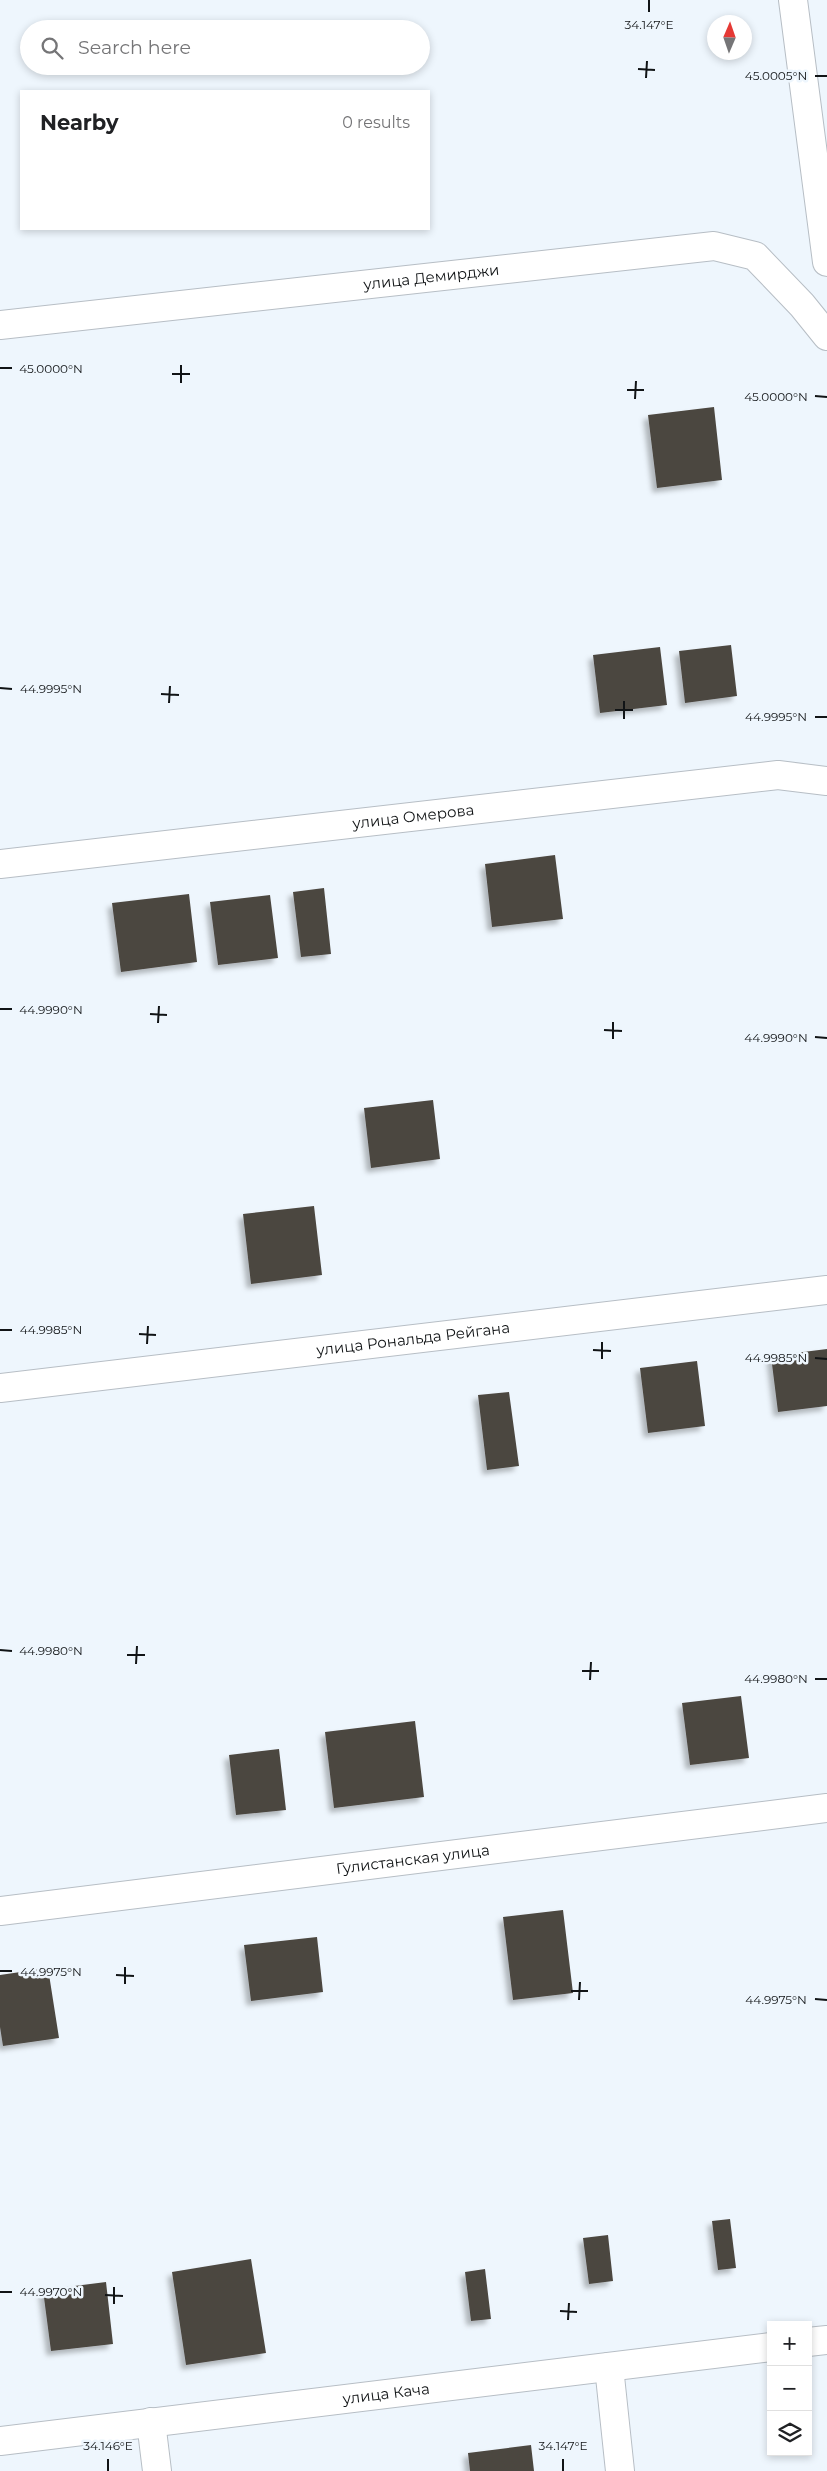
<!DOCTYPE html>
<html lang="en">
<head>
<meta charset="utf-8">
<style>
  :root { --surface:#fff; --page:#f2f2f2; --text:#202124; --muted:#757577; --line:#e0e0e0 }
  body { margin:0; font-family:Montserrat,sans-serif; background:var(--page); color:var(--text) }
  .controls { position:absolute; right:15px; bottom:15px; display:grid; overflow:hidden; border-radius:0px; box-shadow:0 2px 8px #0003 }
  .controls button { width:45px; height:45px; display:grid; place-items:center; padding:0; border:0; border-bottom:1px solid var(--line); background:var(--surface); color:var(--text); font:25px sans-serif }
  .compass { position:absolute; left:707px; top:15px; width:45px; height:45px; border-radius:50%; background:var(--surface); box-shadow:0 2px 8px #0003; rotate:2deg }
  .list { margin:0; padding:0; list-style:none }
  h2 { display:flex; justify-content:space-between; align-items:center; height:65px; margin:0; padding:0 20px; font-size:21px }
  h2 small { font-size:16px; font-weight:400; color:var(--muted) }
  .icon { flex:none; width:28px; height:28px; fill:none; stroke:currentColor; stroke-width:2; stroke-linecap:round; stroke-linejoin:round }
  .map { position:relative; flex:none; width:827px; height:2471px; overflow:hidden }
  .search { position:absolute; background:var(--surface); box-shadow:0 2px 8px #0003; left:20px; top:20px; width:410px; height:55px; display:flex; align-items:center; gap:12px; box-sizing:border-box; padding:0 18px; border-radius:28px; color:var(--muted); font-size:19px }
  .panel { position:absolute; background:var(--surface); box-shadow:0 2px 8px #0003; left:20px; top:90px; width:410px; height:140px; border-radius:0px }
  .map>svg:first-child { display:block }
  .building { fill:#4c4740; filter:url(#shadow) }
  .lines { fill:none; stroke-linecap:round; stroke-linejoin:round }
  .minor-casing { stroke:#b7bec5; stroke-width:30 }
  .minor { stroke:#fff; stroke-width:28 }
  .ticks { fill:none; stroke:#111416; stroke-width:2 }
  .labels { text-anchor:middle; stroke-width:5; stroke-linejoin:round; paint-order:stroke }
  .street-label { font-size:15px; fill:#111416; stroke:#eef6fd }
  .ticks-label { font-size:12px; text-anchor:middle; fill:#111416; stroke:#eef6fd; stroke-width:5; stroke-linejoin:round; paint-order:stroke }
</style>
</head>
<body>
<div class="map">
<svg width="827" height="2471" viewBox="0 0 827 2471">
  <defs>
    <filter id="shadow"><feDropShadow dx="-4.5" dy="4.5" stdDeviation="2.5" flood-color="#0004"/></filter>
  </defs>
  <rect width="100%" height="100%" fill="#eef6fd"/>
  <path class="building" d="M714,407L722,480L657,488L648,415Z
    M731,645L737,696L685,703L679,651Z
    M660,647L667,705L600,713L593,655Z
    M555,855L563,919L492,927L485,864Z
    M324,888L331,954L301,957L293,892Z
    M189,894L197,962L121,972L112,903Z
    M270,895L278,958L218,965L210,902Z
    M433,1100L440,1159L371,1168L364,1108Z
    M314,1206L322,1275L251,1284L243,1214Z
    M827,1349V1406L778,1412L771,1356Z
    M697,1361L705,1426L648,1433L640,1368Z
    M509,1392L519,1466L487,1470L478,1395Z
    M741,1696L749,1758L690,1765L682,1703Z
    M415,1721L424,1797L334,1808L325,1732Z
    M279,1749L286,1810L236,1815L229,1755Z
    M563,1910L573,1993L513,2000L503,1917Z
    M317,1937L323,1992L251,2001L244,1945Z
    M48,1968L59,2038L3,2046L0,2027V1975Z
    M730,2219L736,2268L718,2270L712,2221Z
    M608,2235L613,2281L589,2284L583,2238Z
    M251,2259L266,2353L186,2365L172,2272Z
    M485,2269L491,2319L471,2321L465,2272Z
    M106,2282L113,2344L51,2351L43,2290Z
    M531,2445L534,2471H470L468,2453Z"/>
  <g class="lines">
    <g class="minor-casing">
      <g id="minor">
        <path d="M793,0L827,262"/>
        <path id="s1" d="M0,325L714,246L755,256L802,305L827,336"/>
        <path id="s2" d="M0,864L778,775L827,781"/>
        <path id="s3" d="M0,1388L827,1290"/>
        <path id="s4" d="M0,1911L827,1808"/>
        <path d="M808,2342L827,2340"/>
        <path d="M609,2367L620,2471"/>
        <path d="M151,2422L157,2471"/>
        <path id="s5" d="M0,2441L771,2347"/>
      </g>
    </g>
    <use href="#minor" class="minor"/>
  </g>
  <path class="ticks" d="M649,12V0M638,69L655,70M815,76H827M646,78L647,61M0,368H12M172,374H190M181,383V365M627,390H644M815,396L827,397M635,399L636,381M0,688L12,689M161,694L179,695M169,703L170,686M615,710H633M815,717H827M624,719V701M0,1009H12M150,1014L167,1015M158,1023L159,1006M604,1030L622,1031M815,1037L827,1038M613,1039V1022M0,1330H12M139,1334L156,1335M147,1344L148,1326M593,1350L611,1351M815,1358L827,1359M602,1359V1342M0,1650L12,1651M127,1655H145M136,1664L137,1646M582,1671H599M815,1679H827M590,1680L591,1662M0,1971H12M116,1975L134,1976M125,1984V1967M571,1991H588M815,1999L827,2000M579,2000L580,1982M0,2292H12M105,2295L123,2296M114,2304V2287M560,2311L577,2312M568,2320L569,2303M108,2471V2459M563,2471V2459"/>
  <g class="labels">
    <g class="street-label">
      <text dy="5" stroke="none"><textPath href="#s1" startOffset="434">улица Демирджи</textPath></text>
      <text dy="5" stroke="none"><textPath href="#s2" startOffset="416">улица Омерова</textPath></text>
      <text dy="5" stroke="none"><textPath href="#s3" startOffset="416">улица Рональда Рейгана</textPath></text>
      <text dy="5" stroke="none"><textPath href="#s4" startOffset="416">Гулистанская улица</textPath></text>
      <text dy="5" stroke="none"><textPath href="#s5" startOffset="389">улица Кача</textPath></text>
    </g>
  </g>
  <g class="ticks-label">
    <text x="649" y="29">34.147°E</text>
    <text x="776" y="80">45.0005°N</text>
    <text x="51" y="373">45.0000°N</text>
    <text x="776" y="401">45.0000°N</text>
    <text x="51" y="693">44.9995°N</text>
    <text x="776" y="721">44.9995°N</text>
    <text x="51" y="1014">44.9990°N</text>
    <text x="776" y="1042">44.9990°N</text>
    <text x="51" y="1334">44.9985°N</text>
    <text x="776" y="1362">44.9985°N</text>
    <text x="51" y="1655">44.9980°N</text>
    <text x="776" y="1683">44.9980°N</text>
    <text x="51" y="1976">44.9975°N</text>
    <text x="776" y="2004">44.9975°N</text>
    <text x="51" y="2296">44.9970°N</text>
    <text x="108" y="2450">34.146°E</text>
    <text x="563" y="2450">34.147°E</text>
  </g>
</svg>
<div class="controls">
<button>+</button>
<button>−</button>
<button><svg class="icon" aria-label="layers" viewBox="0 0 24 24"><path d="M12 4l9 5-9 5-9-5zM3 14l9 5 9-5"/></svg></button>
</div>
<svg class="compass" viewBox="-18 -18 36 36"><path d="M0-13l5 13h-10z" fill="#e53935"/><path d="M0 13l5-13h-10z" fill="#757577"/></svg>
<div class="search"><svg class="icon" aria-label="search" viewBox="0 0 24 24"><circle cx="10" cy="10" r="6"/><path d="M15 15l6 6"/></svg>Search here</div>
<section class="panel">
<h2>Nearby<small>0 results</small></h2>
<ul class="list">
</ul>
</section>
</div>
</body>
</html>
